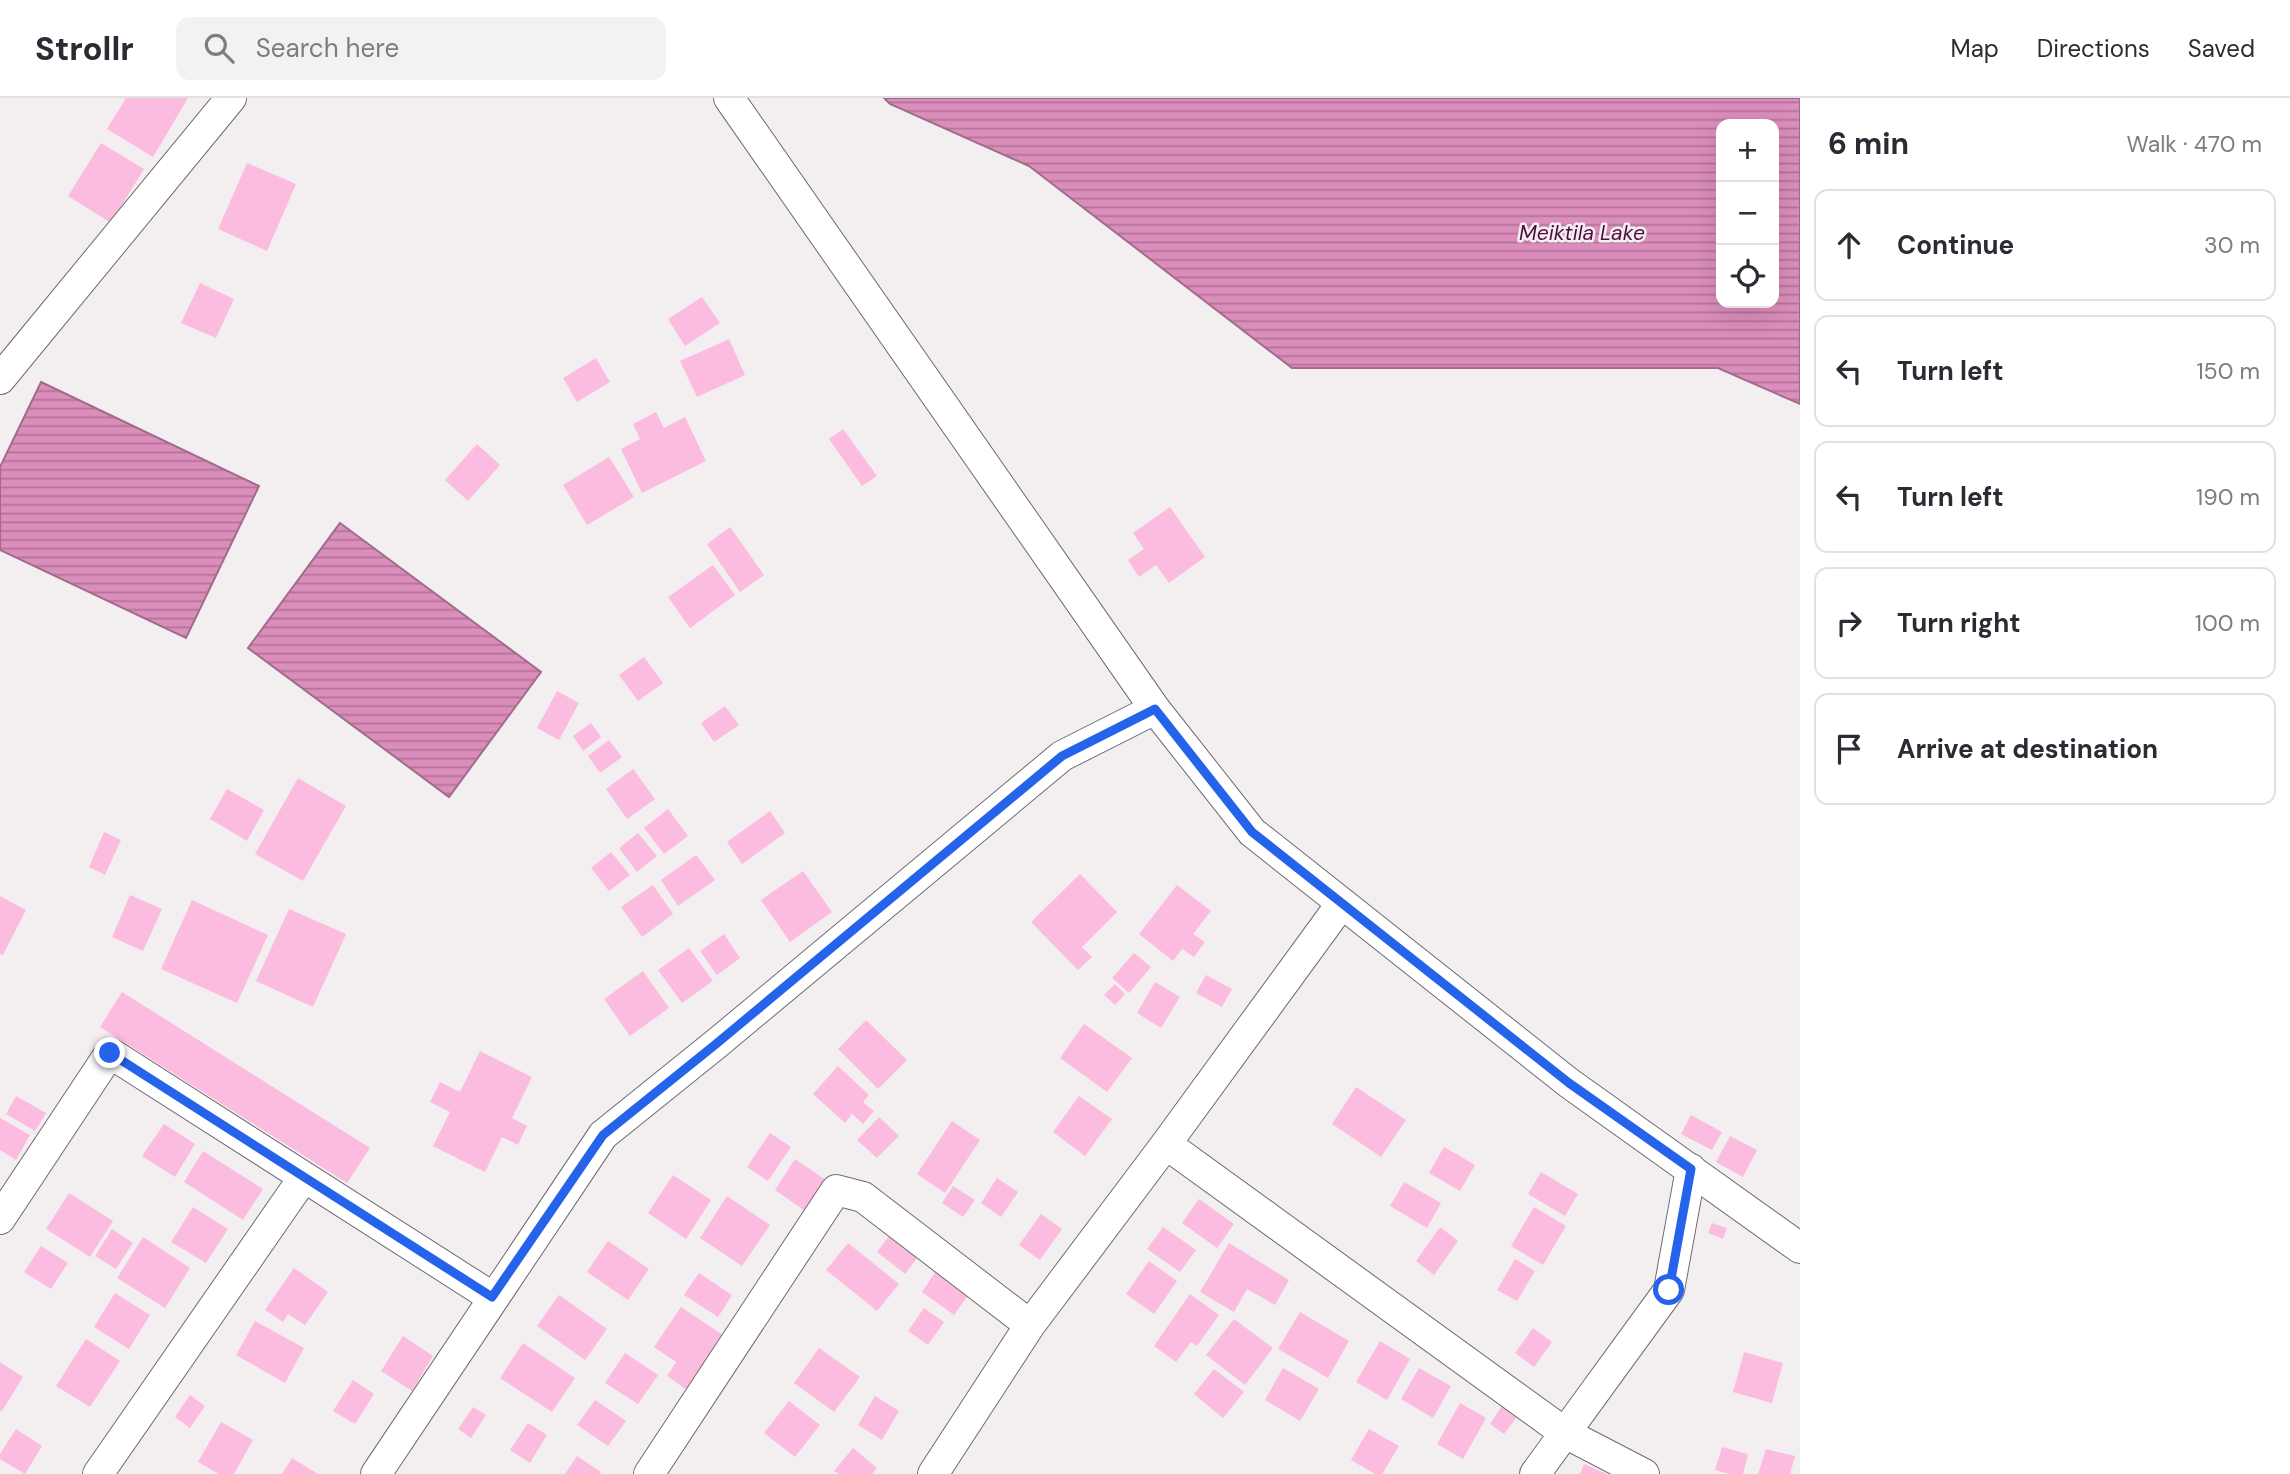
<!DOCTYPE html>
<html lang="en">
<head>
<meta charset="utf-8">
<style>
  :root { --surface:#fff; --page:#f2f2f3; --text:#2b2b33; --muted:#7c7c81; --line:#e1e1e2 }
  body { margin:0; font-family:"DM Sans",sans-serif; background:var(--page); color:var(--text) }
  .controls { position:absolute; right:21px; top:21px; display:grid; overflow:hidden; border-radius:14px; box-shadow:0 7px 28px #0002 }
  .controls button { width:63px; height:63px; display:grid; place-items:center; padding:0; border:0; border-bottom:2px solid var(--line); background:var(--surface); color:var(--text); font:35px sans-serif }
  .stop { position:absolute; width:21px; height:21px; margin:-16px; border:5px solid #2563eb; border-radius:50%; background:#fff }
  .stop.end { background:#2563eb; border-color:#fff; box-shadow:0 2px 7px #0008 }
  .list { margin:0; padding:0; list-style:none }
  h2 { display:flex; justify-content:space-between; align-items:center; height:91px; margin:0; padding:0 28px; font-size:30px }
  h2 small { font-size:23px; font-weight:400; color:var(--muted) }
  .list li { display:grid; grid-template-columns:46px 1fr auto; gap:21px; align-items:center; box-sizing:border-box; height:112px; margin:0 14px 14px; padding:0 14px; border:2px solid var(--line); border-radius:14px }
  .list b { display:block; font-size:26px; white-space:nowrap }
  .list em { font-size:23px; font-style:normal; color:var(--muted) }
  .icon { flex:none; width:38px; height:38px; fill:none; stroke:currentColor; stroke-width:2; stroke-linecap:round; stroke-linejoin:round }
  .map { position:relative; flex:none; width:1800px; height:1376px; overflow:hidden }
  header { display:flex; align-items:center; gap:42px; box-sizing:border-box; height:98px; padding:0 35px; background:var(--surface); border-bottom:2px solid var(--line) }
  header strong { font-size:33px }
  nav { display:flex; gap:38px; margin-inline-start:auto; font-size:24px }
  .search { width:490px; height:63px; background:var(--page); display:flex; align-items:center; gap:18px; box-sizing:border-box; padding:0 24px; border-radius:14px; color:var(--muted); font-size:26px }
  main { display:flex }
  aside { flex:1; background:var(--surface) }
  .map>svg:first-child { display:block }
  .water { fill:url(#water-rules); stroke:#a16b8b; stroke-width:2; fill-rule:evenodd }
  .building { fill:#fcbce0 }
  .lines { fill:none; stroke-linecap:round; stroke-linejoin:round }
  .minor-casing { stroke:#6f6b6d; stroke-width:32 }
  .minor { stroke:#fff; stroke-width:30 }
  .route { stroke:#2563eb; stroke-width:9 }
  .labels { text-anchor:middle; stroke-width:5; stroke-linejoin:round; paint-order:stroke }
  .water-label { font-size:21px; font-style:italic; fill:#510c3b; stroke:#f3eef0 }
</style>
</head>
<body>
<header>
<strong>Strollr</strong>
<div class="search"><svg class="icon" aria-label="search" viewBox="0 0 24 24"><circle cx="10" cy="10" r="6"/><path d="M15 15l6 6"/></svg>Search here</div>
<nav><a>Map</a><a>Directions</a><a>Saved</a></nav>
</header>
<main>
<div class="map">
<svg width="1800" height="1376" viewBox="0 0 1800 1376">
  <defs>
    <pattern id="water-rules" width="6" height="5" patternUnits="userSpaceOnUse" patternTransform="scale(1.75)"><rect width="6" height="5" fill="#db8ebb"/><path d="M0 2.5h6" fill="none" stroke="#b17397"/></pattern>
  </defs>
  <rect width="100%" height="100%" fill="#f3eef0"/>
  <path class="water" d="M884,0H1800V306L1718,270H1292L1029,68L890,6ZM1774,26V205H1721V26Z
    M41,284L259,388L186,540L0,452V369Z
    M340,425L541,574L449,699L248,550Z"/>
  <path class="building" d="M126,0H188L153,59L107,31Z
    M101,45L144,71L111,125L68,98Z
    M247,65L296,86L267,153L218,131Z
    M200,185L234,201L216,240L181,225Z
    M702,199L720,225L685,248L668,221Z
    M729,241L745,277L697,299L680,263Z
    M596,260L610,284L577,304L563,280Z
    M656,314L664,330L685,319L706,363L642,395L621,351L640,341L633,326Z
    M843,331L877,378L862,388L829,341Z
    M477,346L500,367L468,403L445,382Z
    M609,359L634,399L587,427L563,387Z
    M1170,409L1205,459L1169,485L1156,467L1139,479L1128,462L1144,451L1133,435Z
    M730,429L764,477L740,494L707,446Z
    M713,467L735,497L690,530L668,499Z
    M644,559L663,585L638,603L619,577Z
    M557,593L579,605L559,642L537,630Z
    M725,608L739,627L714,644L701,625Z
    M591,625L601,639L583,653L573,638Z
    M609,642L622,659L600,675L588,658Z
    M633,671L655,701L627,721L606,691Z
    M298,680L346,708L303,783L255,756Z
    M227,691L264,712L247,743L210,721Z
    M668,711L688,738L664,756L644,730Z
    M770,713L785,735L742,766L727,744Z
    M104,734L121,742L105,777L89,769Z
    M638,735L657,758L637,774L619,750Z
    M611,754L630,777L609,793L591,770Z
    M696,757L715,782L678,808L661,782Z
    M803,773L832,814L790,844L761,802Z
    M1080,776L1117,814L1082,849L1092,859L1078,872L1031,824Z
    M653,787L673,816L642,839L621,809Z
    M1177,787L1211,813L1193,836L1205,844L1194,859L1182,851L1173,863L1139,836Z
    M130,797L162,811L143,853L112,839Z
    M0,798L26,812L3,857L0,856Z
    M192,802L268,837L237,905L161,871Z
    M289,811L346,836L313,909L256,883Z
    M724,836L740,860L717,877L700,853Z
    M689,850L713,883L682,905L658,872Z
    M1134,855L1151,869L1129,895L1112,880Z
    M643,873L669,910L630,938L604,901Z
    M1206,877L1232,891L1222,909L1196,895Z
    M1155,884L1180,899L1161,930L1137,915Z
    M1115,886L1125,896L1115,907L1104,897Z
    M122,894L370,1050L347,1085L100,929Z
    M866,922L907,962L878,991L838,951Z
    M1084,926L1132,960L1107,994L1060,960Z
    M480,953L532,979L512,1020L527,1028L518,1047L502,1039L485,1074L433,1048L450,1014L430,1004L440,984L460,994Z
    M838,968L869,997L863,1004L874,1013L863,1026L852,1016L845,1025L813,996Z
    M1356,989L1406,1022L1381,1059L1332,1026Z
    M16,998L46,1015L35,1033L6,1016Z
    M1079,998L1112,1021L1085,1058L1053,1034Z
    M1691,1017L1722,1034L1712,1052L1681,1036Z
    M879,1019L899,1038L877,1060L857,1042Z
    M0,1020L30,1037L16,1062L0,1052Z
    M952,1023L980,1042L945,1095L917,1076Z
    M164,1026L195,1046L175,1079L142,1058Z
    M770,1035L791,1049L768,1083L747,1069Z
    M1730,1038L1757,1052L1743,1079L1716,1064Z
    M1444,1049L1475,1067L1460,1093L1429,1075Z
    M203,1053L263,1091L243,1122L184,1084Z
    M795,1061L829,1084L808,1115L775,1092Z
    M1541,1074L1578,1096L1565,1118L1528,1096Z
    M673,1077L711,1102L686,1141L648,1115Z
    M997,1080L1018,1094L1001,1119L981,1105Z
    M1404,1084L1441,1105L1427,1130L1390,1108Z
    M953,1088L975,1102L963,1119L942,1105Z
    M69,1095L113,1123L90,1159L46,1131Z
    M727,1098L770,1127L742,1168L700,1140Z
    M1199,1101L1234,1126L1217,1150L1182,1125Z
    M193,1109L228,1131L206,1165L171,1144Z
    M1534,1109L1566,1128L1543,1167L1511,1148Z
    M1041,1116L1062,1131L1040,1162L1019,1147Z
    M1712,1125L1727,1130L1723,1141L1708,1135Z
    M1163,1129L1196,1152L1180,1174L1147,1151Z
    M1440,1129L1458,1143L1434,1177L1416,1163Z
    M112,1131L133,1145L116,1171L95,1158Z
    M893,1133L921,1155L905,1176L877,1154Z
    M143,1139L190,1170L165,1210L117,1180Z
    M608,1143L649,1171L628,1202L587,1174Z
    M848,1145L899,1186L877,1213L826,1172Z
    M1229,1145L1289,1182L1275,1207L1247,1191L1234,1214L1200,1194Z
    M41,1148L68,1165L51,1191L24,1174Z
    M1515,1161L1535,1173L1517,1203L1497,1192Z
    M1149,1163L1177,1183L1154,1216L1126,1196Z
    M940,1167L973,1190L954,1217L922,1194Z
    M294,1170L328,1194L305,1227L288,1216L283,1224L265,1212Z
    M699,1175L732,1197L718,1219L684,1197Z
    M115,1195L150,1217L129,1251L94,1229Z
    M1190,1196L1219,1217L1197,1248L1191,1244L1176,1264L1154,1248Z
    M559,1197L607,1231L585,1262L537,1228Z
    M681,1209L723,1237L687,1292L667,1278L676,1264L654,1249Z
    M924,1210L944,1224L928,1247L908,1233Z
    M1300,1214L1349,1243L1328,1280L1278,1251Z
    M1234,1221L1273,1250L1245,1287L1206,1257Z
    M255,1223L304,1250L285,1285L236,1257Z
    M1533,1230L1552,1244L1534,1269L1515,1255Z
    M403,1238L433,1258L412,1293L381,1273Z
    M86,1241L120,1263L90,1309L56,1288Z
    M1380,1243L1410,1261L1387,1302L1356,1284Z
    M523,1245L575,1280L552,1314L500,1280Z
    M819,1250L860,1279L834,1314L794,1285Z
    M1744,1254L1783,1265L1772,1305L1733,1294Z
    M625,1255L658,1277L638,1306L605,1285Z
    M0,1264L23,1279L2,1313L0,1312Z
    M1283,1270L1319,1291L1300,1323L1265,1302Z
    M1419,1270L1451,1288L1433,1320L1401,1301Z
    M1214,1271L1244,1294L1223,1320L1194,1296Z
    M353,1282L374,1296L355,1326L333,1313Z
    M190,1297L205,1308L190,1330L175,1319Z
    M875,1298L899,1313L882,1342L858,1327Z
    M595,1302L626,1323L608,1348L577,1327Z
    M789,1303L820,1327L795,1359L764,1335Z
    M1460,1305L1486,1320L1463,1361L1437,1346Z
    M1502,1308L1517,1319L1504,1336L1490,1326Z
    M473,1309L486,1317L471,1340L458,1331Z
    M221,1324L253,1342L234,1376H219L198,1364Z
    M528,1325L547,1337L530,1365L510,1352Z
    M16,1331L42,1348L25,1376L0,1361V1356Z
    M1369,1331L1399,1348L1382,1376H1375L1351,1362Z
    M1722,1349L1748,1356L1743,1376H1730L1715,1372Z
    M853,1350L877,1370L872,1376H839L834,1373Z
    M1766,1351L1795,1358L1790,1376H1758Z
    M577,1358L601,1374L600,1376H565Z
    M292,1360L318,1376H282Z
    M1584,1366L1607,1376H1580Z"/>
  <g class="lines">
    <g class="minor-casing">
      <path id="minor" d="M729,0L1155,611L1252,734L1569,985L1800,1150
        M0,281L231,0
        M1166,1046L1565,1335L1644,1376
        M0,1121L110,955L492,1199
        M98,1376L304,1079
        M376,1376L603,1037L716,946L1062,658L1155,611
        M649,1376L836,1092L863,1099L1030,1227
        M933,1376L1030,1227L1166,1046L1342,805
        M1535,1376L1669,1192L1691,1071"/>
    </g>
    <use href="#minor" class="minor"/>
  </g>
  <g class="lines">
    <path class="route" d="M110,955L492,1199L603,1037L716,946L1062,658L1155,611L1252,734L1569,985L1691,1071L1669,1192"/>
  </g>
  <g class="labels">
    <g class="water-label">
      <text x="1582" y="142">Meiktila Lake</text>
    </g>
  </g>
</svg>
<div class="controls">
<button>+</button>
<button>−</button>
<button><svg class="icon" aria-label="locate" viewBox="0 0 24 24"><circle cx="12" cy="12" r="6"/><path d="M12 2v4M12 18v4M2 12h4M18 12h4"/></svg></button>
</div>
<div class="stop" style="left:1669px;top:1192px"></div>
<div class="stop end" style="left:110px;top:955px"></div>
</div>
<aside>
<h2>6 min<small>Walk · 470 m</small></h2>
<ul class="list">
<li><svg class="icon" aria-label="ahead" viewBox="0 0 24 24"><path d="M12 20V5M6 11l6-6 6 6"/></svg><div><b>Continue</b></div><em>30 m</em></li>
<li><svg class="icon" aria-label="left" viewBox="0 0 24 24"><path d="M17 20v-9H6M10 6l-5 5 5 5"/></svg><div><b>Turn left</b></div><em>150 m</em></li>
<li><svg class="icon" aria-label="left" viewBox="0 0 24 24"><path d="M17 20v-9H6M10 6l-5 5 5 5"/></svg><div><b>Turn left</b></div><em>190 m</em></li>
<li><svg class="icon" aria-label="right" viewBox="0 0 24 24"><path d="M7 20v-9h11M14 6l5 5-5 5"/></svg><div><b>Turn right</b></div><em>100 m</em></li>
<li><svg class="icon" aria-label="arrive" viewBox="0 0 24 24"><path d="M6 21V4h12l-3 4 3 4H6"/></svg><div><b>Arrive at destination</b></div></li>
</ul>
</aside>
</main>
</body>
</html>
